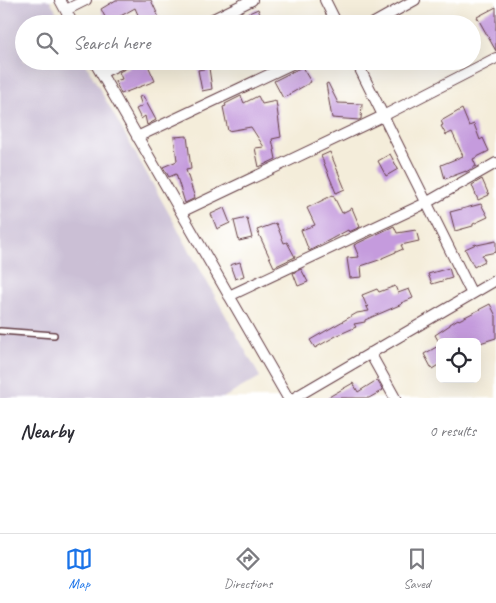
<!DOCTYPE html>
<html lang="en">
<head>
<meta charset="utf-8">
<style>
  :root { --surface:#fff; --page:#f2f2f3; --text:#2b2b33; --muted:#7c7c81; --line:#e1e1e2; --accent:#1a73e8 }
  body { margin:0; font-family:Caveat,sans-serif; background:var(--page); color:var(--text) }
  .controls { position:absolute; right:15px; bottom:15px; display:grid; overflow:hidden; border-radius:8px; box-shadow:0 5px 20px #0002 }
  .controls button { width:45px; height:45px; display:grid; place-items:center; padding:0; border:0; border-bottom:1px solid var(--line); background:var(--surface); color:var(--text); font:25px sans-serif }
  .list { margin:0; padding:0; list-style:none }
  h2 { display:flex; justify-content:space-between; align-items:center; height:65px; margin:0; padding:0 20px; font-size:21px }
  h2 small { font-size:16px; font-weight:400; color:var(--muted) }
  .icon { flex:none; width:28px; height:28px; fill:none; stroke:currentColor; stroke-width:2; stroke-linecap:round; stroke-linejoin:round }
  .map { position:relative; flex:none; width:496px; height:398px; overflow:hidden }
  .search { position:absolute; background:var(--surface); box-shadow:0 5px 20px #0002; left:15px; right:15px; top:15px; height:55px; display:flex; align-items:center; gap:12px; box-sizing:border-box; padding:0 18px; border-radius:28px; color:var(--muted); font-size:19px }
  .sheet { height:135px; background:var(--surface) }
  nav { display:flex; justify-content:space-around; align-items:center; box-sizing:border-box; height:70px; border-top:1px solid var(--line); background:var(--surface); font-size:14px; color:var(--muted) }
  nav a { display:grid; justify-items:center; gap:2px }
  nav .on { color:var(--accent) }
  .map>svg:first-child { display:block }
  .industrial { fill:#cbbfd5 }
  .building { fill:#c59bdd }
  .lines { fill:none; stroke-linecap:round; stroke-linejoin:round }
  .service-casing { stroke:#643e45; stroke-width:8 }
  .minor-casing { stroke:#643e45; stroke-width:12 }
  .service { stroke:#fff; stroke-width:5 }
  .minor { stroke:#fff; stroke-width:10 }
</style>
</head>
<body>
<div class="map">
<svg width="496" height="398" viewBox="0 0 496 398">
  <rect width="100%" height="100%" fill="#fff"/>
  <filter id="ink" filterUnits="userSpaceOnUse"><feTurbulence type="fractalNoise" baseFrequency=".02" numOctaves="2"/><feDisplacementMap in="SourceGraphic" scale="10" xChannelSelector="R" yChannelSelector="G"/><feConvolveMatrix kernelMatrix="1 2 1 2 8 2 1 2 1" color-interpolation-filters="sRGB"/></filter>
  <filter id="wash" filterUnits="userSpaceOnUse"><feTurbulence type="fractalNoise" baseFrequency=".0096" numOctaves="4" result="noise"/><feDisplacementMap in="SourceGraphic" scale="20" xChannelSelector="R" yChannelSelector="G"/><feGaussianBlur stdDeviation="1.12" result="paint"/><feColorMatrix in="noise" values="0 0 0 0 0 0 0 0 0 0 0 0 0 0 0 0 0 1.4 0 .05"/><feComposite in="paint" operator="in"/></filter>
  <g filter="url(#wash)">
    <rect width="100%" height="100%" fill="#f4edda"/>
    <path class="industrial" d="M0,0H50L63,24H24V61H84L260,377L223,398H0Z"/>
    <g id="blocks">
      <path class="building" d="M116,0H151L162,24H142L135,8L108,23L101,9Z
        M496,7V51L477,17Z
        M258,9L264,24H224Z
        M133,61H146L155,81L121,94L115,81L122,79L119,72L129,67Z
        M302,67L311,82L283,98L274,81Z
        M209,68L212,89L202,91L198,70Z
        M328,83L338,103L362,104L361,119L359,120L332,118L326,84Z
        M143,96L156,120L147,125L145,116L141,119L136,109L142,106L139,97Z
        M241,96L244,103L258,96L262,104L276,101L281,137L272,139L276,159L259,167L255,148L264,147L251,127L228,131L223,107L226,106L225,104Z
        M462,109L469,126L474,124L480,140L483,138L489,151L473,159L476,166L466,172V171L445,179L441,165L463,156L452,132L446,135L441,126L443,125L441,121Z
        M187,136L191,169L186,170L195,198L185,203L176,174L169,177L163,167L177,161L174,137Z
        M330,152L345,189L336,193L321,156Z
        M390,154L398,169L386,176L378,161Z
        M482,179L489,195L478,200L472,185Z
        M333,195L342,213L352,208L360,227L349,232L348,230L309,251L301,230L315,225L307,208Z
        M481,204L488,217L473,224V226L455,231L450,212Z
        M224,208L230,223L217,229L211,214Z
        M247,218L252,238L239,241L234,221Z
        M276,223L284,243L287,242L295,257L274,267L257,230Z
        M394,226L397,233L416,230L419,241L401,245L403,249L382,258V259L361,266L362,277L350,278L347,258L359,257L354,245Z
        M496,241V252L482,255L485,261L474,267L465,249L476,244L477,245Z
        M240,262L244,276L235,279L230,265Z
        M449,268L452,278L432,284L428,274Z
        M301,269L308,282L298,286L293,273Z
        M395,286L398,293L409,289L413,298L401,303L402,304L365,320V322L354,324L356,327L336,336L315,348L310,340L357,313L369,311L367,307L369,306L367,307L362,295L377,289L379,292Z
        M490,304L496,316V338L480,343V342H439L435,335L450,325V324L458,319L459,320Z
        M440,345V364L432,369L424,354Z
        M377,380L383,390L369,398H327L353,383L358,392Z"/>
    </g>
  </g>
  <g filter="url(#ink)">
    <use href="#blocks" fill-opacity="0" stroke="#643e45" stroke-width="1"/>
    <g class="lines">
      <g class="service-casing">
        <path id="service" d="M0,331L54,335"/>
      </g>
      <g class="minor-casing">
        <path id="minor" d="M60,0L73,24
          M325,0L337,24
          M66,10L86,0
          M203,24L252,0
          M372,24L415,0
          M94,61L288,398
          M356,61L472,294
          M101,73L126,61
          M137,137L298,61
          M181,212L383,116L496,58
          M229,296L426,203L496,163
          M370,353L395,398
          M294,398L496,280"/>
      </g>
      <use href="#service" class="service"/>
      <use href="#minor" class="minor"/>
    </g>
  </g>
</svg>
<div class="controls">
<button><svg class="icon" aria-label="locate" viewBox="0 0 24 24"><circle cx="12" cy="12" r="6"/><path d="M12 2v4M12 18v4M2 12h4M18 12h4"/></svg></button>
</div>
<div class="search"><svg class="icon" aria-label="search" viewBox="0 0 24 24"><circle cx="10" cy="10" r="6"/><path d="M15 15l6 6"/></svg>Search here</div>
</div>
<section class="sheet">
<h2>Nearby<small>0 results</small></h2>
<ul class="list">
</ul>
</section>
<nav>
<a class="on"><svg class="icon" aria-label="map" viewBox="0 0 24 24"><path d="M3 6l6-2 6 2 6-2v14l-6 2-6-2-6 2zM9 4v14M15 6v14"/></svg>Map</a>
<a><svg class="icon" aria-label="directions" viewBox="0 0 24 24"><path d="M12 3l9 9-9 9-9-9zM9 14v-3h6M13 9l2 2-2 2"/></svg>Directions</a>
<a><svg class="icon" aria-label="saved" viewBox="0 0 24 24"><path d="M7 4h10v16l-5-4-5 4z"/></svg>Saved</a>
</nav>
</body>
</html>
